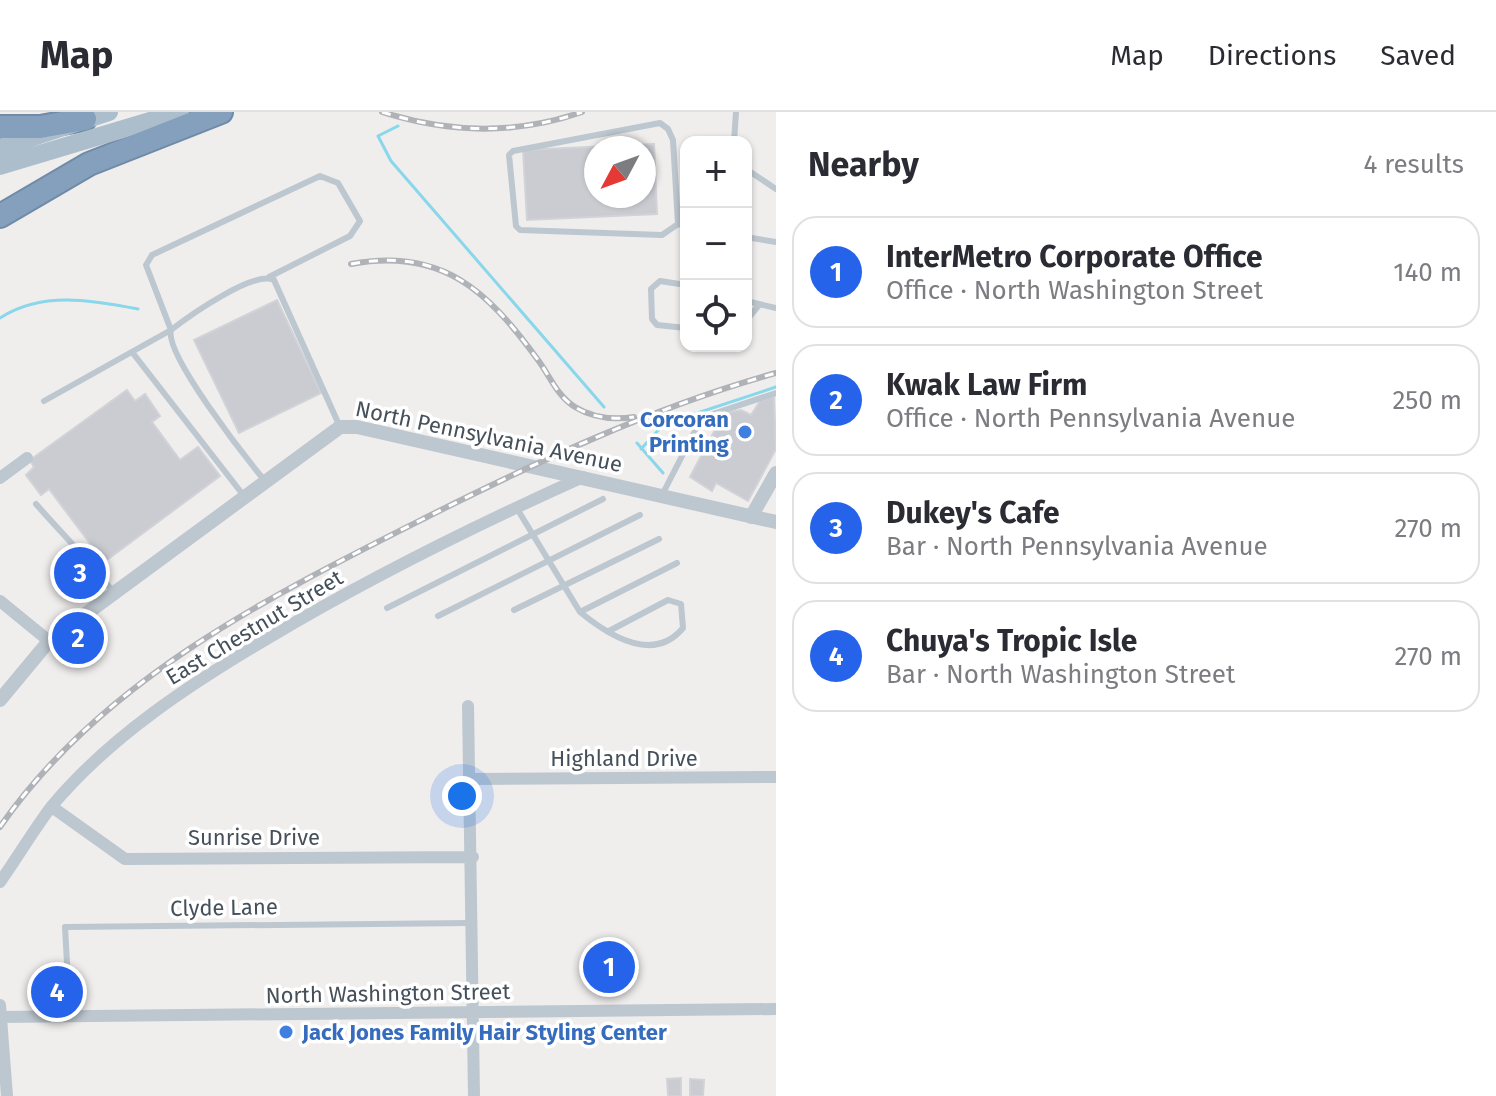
<!DOCTYPE html>
<html lang="en">
<head>
<meta charset="utf-8">
<style>
  :root { --surface:#fff; --page:#f2f2f3; --text:#2b2b33; --muted:#7c7c81; --line:#e1e1e2; --accent:#2563eb }
  body { margin:0; font-family:"Fira Sans",sans-serif; background:var(--page); color:var(--text) }
  .controls { position:absolute; right:24px; top:24px; display:grid; overflow:hidden; border-radius:16px; box-shadow:0 2px 6px #0004 }
  .controls button { width:72px; height:72px; display:grid; place-items:center; padding:0; border:0; border-bottom:2px solid var(--line); background:var(--surface); color:var(--text); font:40px sans-serif }
  .compass { position:absolute; left:584px; top:24px; width:72px; height:72px; border-radius:50%; background:var(--surface); box-shadow:0 2px 6px #0004; rotate:229deg }
  .you { position:absolute; left:462px; top:684px; width:28px; height:28px; margin:-20px; border:6px solid #fff; border-radius:50%; background:#1a73e8; box-shadow:0 0 0 12px #1a73e833 }
  .badge { display:grid; place-items:center; width:52px; height:52px; border-radius:50%; background:var(--accent); color:#fff; font-size:26px; font-weight:700 }
  .pin { position:absolute; translate:-50% -50%; border:4px solid #fff; box-shadow:0 2px 8px #0006 }
  .list { margin:0; padding:0; list-style:none }
  h2 { display:flex; justify-content:space-between; align-items:center; height:104px; margin:0; padding:0 32px; font-size:34px }
  h2 small { font-size:26px; font-weight:400; color:var(--muted) }
  .list li { display:grid; grid-template-columns:52px 1fr auto; gap:24px; align-items:center; box-sizing:border-box; height:112px; margin:0 16px 16px; padding:0 16px; border:2px solid var(--line); border-radius:24px }
  .list b { display:block; font-size:30px; white-space:nowrap }
  .list p { margin:0; font-size:26px; white-space:nowrap; color:var(--muted) }
  .list em { font-size:26px; font-style:normal; color:var(--muted) }
  .icon { flex:none; width:44px; height:44px; fill:none; stroke:currentColor; stroke-width:2; stroke-linecap:round; stroke-linejoin:round }
  .map { position:relative; flex:none; width:776px; height:984px; overflow:hidden }
  header { display:flex; align-items:center; gap:48px; box-sizing:border-box; height:112px; padding:0 40px; background:var(--surface); border-bottom:2px solid var(--line) }
  header strong { font-size:38px }
  nav { display:flex; gap:44px; margin-inline-start:auto; font-size:28px }
  main { display:flex }
  aside { flex:1; background:var(--surface) }
  .map>svg:first-child { display:block }
  .lines { fill:none; stroke-linecap:round; stroke-linejoin:round }
  .stream { stroke:#88d7ea; stroke-width:3 }
  .building { fill:#caccd2; stroke:#d1d3d8; stroke-width:2; fill-rule:evenodd }
  .motorway-casing { stroke:#708ba7; stroke-width:26 }
  .service { stroke:#bdc7cf; stroke-width:6 }
  .minor { stroke:#bdc7cf; stroke-width:12 }
  .tertiary { stroke:#bdc7cf; stroke-width:14 }
  .primary { stroke:#acbdcc; stroke-width:18 }
  .motorway { stroke:#85a0bc; stroke-width:22 }
  .rail-casing { stroke:#afb2b7; stroke-width:6 }
  .rail { stroke:#fff; stroke-width:3; stroke-dasharray:9; stroke-linecap:butt }
  .shop-dot { fill:#3f7fe0; stroke:#fff; stroke-width:3 }
  .labels { text-anchor:middle; stroke-width:7; stroke-linejoin:round; paint-order:stroke }
  .shop-label { font-size:22px; font-weight:bold; fill:#366cbe; stroke:#fff; text-anchor:end }
  .street-label { font-size:22px; fill:#45505a; stroke:#fff }
</style>
</head>
<body>
<header>
<strong>Map</strong>
<nav><a>Map</a><a>Directions</a><a>Saved</a></nav>
</header>
<main>
<div class="map">
<svg width="776" height="984" viewBox="0 0 776 984">
  <rect width="100%" height="100%" fill="#f0eded"/>
  <g class="lines">
    <path class="stream" d="M398,14L378,24L391,49L604,295
      M0,206C41,179 91,188 138,197
      M637,331L663,361
      M641,337L664,312L776,275"/>
  </g>
  <path class="building" d="M654,32L657,102L527,108L523,38ZM596,36H644V84H596Z
    M277,188L321,281L239,321L194,228Z
    M127,278L135,289L145,282L160,304L152,310L180,348L198,335L220,364L104,450L49,377L41,383L26,363L34,355L30,348Z
    M774,284L776,337L748,389L716,371L712,379L690,365L724,301L741,298L751,303L760,289Z
    M681,966V984H668L667,967Z
    M690,967L704,968L703,984H690Z"/>
  <g class="lines">
    <g class="motorway-casing">
      <path id="motorway" d="M0,15H40L85,7
        M0,104L89,52L221,0"/>
    </g>
    <path class="service" d="M734,30L736,0
      M746,57L776,77
      M678,112L673,28L668,17L660,11L513,39L509,43L516,114L520,118L662,123L678,112L686,114
      M746,125L776,130
      M686,173L660,169L651,177L652,207L657,213L686,216
      M746,189L776,196
      M746,209L759,193
      M132,240L244,384
      M44,289L171,218L146,153L152,143L320,64L338,71L360,109L350,124L269,165
      M265,369C246,346 164,242 171,218C189,204 254,158 274,168L340,315
      M662,383L698,313L710,303L776,281
      M36,392C63,423 89,448 114,481
      M516,395L580,500C608,523 653,552 683,516L681,492L668,488L609,519
      M387,496L603,387
      M514,498L659,427
      M580,500L677,451
      M438,504L640,403
      M70,905L65,815L470,811"/>
    <path class="minor" d="M0,366L27,346
      M0,489L49,529
      M468,594L474,984
      M472,667L776,665
      M52,695L125,747L473,745
      M0,770C17,746 33,719 51,695C110,624 192,571 270,525C371,465 476,413 583,365
      M0,893L7,984
      M0,905L776,897"/>
    <path class="tertiary" d="M751,405L776,361
      M0,588L49,529L340,315H357L776,410"/>
    <path class="primary" d="M0,36L109,0
      M0,54L180,0"/>
    <use href="#motorway" class="motorway"/>
    <g class="rail-casing">
      <path id="rail" d="M382,0C448,21 516,23 582,0
        M351,152C442,135 488,179 538,248C550,264 557,284 575,295C593,306 614,308 634,305
        M0,715C101,569 268,485 423,407C536,350 654,295 776,261"/>
    </g>
    <use href="#rail" class="rail"/>
  </g>
  <g class="shop-dot">
    <circle cx="745" cy="320" r="8"/>
    <circle cx="286" cy="920" r="8"/>
  </g>
  <g class="labels">
    <g class="shop-label">
      <text x="729" y="315">Corcoran<tspan x="729" dy="25">Printing</tspan></text>
      <text x="302" y="928" text-anchor="start">Jack Jones Family Hair Styling Center</text>
    </g>
    <g class="street-label">
      <text transform="translate(489 324) rotate(12)" y="8">North Pennsylvania Avenue</text>
      <text transform="translate(254 515) rotate(-31)" y="8">East Chestnut Street</text>
      <text x="624" y="654">Highland Drive</text>
      <text x="254" y="733">Sunrise Drive</text>
      <text transform="translate(224 795) rotate(-1)" y="8">Clyde Lane</text>
      <text transform="translate(388 881) rotate(-1)" y="8">North Washington Street</text>
    </g>
  </g>
</svg>
<div class="controls">
<button>+</button>
<button>−</button>
<button><svg class="icon" aria-label="locate" viewBox="0 0 24 24"><circle cx="12" cy="12" r="6"/><path d="M12 2v4M12 18v4M2 12h4M18 12h4"/></svg></button>
</div>
<svg class="compass" viewBox="-18 -18 36 36"><path d="M0-13l5 13h-10z" fill="#e53935"/><path d="M0 13l5-13h-10z" fill="#7c7c81"/></svg>
<div class="you"></div>
<div class="pin badge" style="left:609px;top:855px">1</div>
<div class="pin badge" style="left:78px;top:526px">2</div>
<div class="pin badge" style="left:80px;top:461px">3</div>
<div class="pin badge" style="left:57px;top:880px">4</div>
</div>
<aside>
<h2>Nearby<small>4 results</small></h2>
<ul class="list">
<li><span class="badge">1</span><div><b>InterMetro Corporate Office</b><p>Office · North Washington Street</p></div><em>140 m</em></li>
<li><span class="badge">2</span><div><b>Kwak Law Firm</b><p>Office · North Pennsylvania Avenue</p></div><em>250 m</em></li>
<li><span class="badge">3</span><div><b>Dukey's Cafe</b><p>Bar · North Pennsylvania Avenue</p></div><em>270 m</em></li>
<li><span class="badge">4</span><div><b>Chuya's Tropic Isle</b><p>Bar · North Washington Street</p></div><em>270 m</em></li>
</ul>
</aside>
</main>
</body>
</html>
